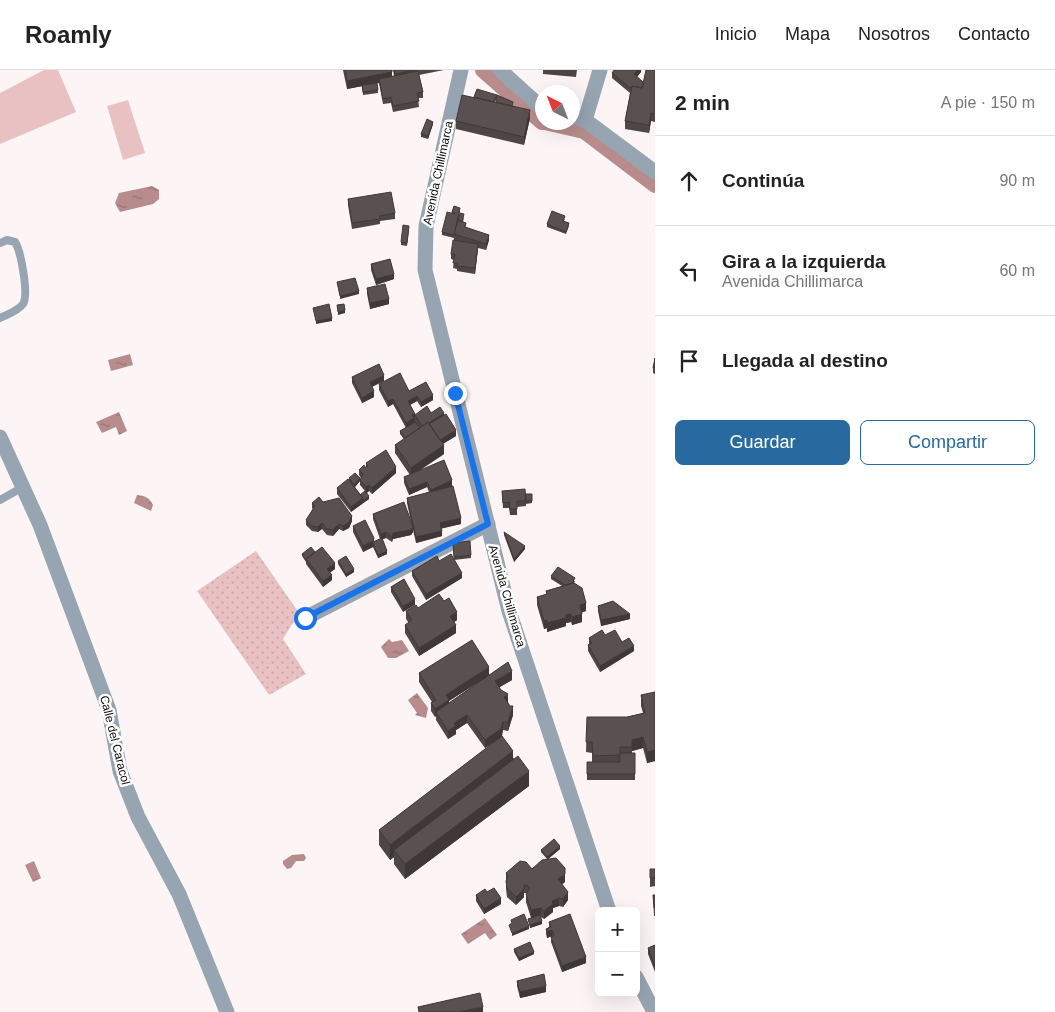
<!DOCTYPE html>
<html lang="es">
<head>
<meta charset="utf-8">
<style>
  :root { --surface:#fff; --page:#f2f2f2; --text:#222; --muted:#767676; --line:#e0e0e0; --accent:#28699f }
  body { margin:0; font-family:Arial,sans-serif; background:var(--page); color:var(--text) }
  .controls { position:absolute; right:15px; bottom:15px; display:grid; overflow:hidden; border-radius:8px; box-shadow:0 5px 20px #0002 }
  .controls button { width:45px; height:45px; display:grid; place-items:center; padding:0; border:0; border-bottom:1px solid var(--line); background:var(--surface); color:var(--text); font:25px sans-serif }
  .compass { position:absolute; left:535px; top:15px; width:45px; height:45px; border-radius:50%; background:var(--surface); box-shadow:0 5px 20px #0002; rotate:318deg }
  .stop { position:absolute; width:15px; height:15px; margin:-11px; border:4px solid #1a73e8; border-radius:50%; background:#fff }
  .stop.end { background:#1a73e8; border-color:#fff; box-shadow:0 1px 5px #0008 }
  .list { margin:0; padding:0; list-style:none }
  h2 { display:flex; justify-content:space-between; align-items:center; height:65px; margin:0; padding:0 20px; font-size:21px }
  h2 small { font-size:16px; font-weight:400; color:var(--muted) }
  .list li { display:grid; grid-template-columns:32px 1fr auto; gap:15px; align-items:center; box-sizing:border-box; height:90px; padding:0 20px; border-top:1px solid var(--line) }
  .list b { display:block; font-size:19px; white-space:nowrap }
  .list p { margin:0; font-size:16px; white-space:nowrap; color:var(--muted) }
  .list em { font-size:16px; font-style:normal; color:var(--muted) }
  .actions { display:flex; gap:10px; padding:15px 20px }
  .actions a { flex:1; padding:11px 0; border:1px solid var(--accent); border-radius:8px; text-align:center; font-size:18px; color:var(--accent) }
  .actions .main { background:var(--accent); color:#fff }
  .icon { flex:none; width:28px; height:28px; fill:none; stroke:currentColor; stroke-width:2; stroke-linecap:round; stroke-linejoin:round }
  .map { position:relative; flex:none; width:655px; height:942px; overflow:hidden }
  header { display:flex; align-items:center; gap:30px; box-sizing:border-box; height:70px; padding:0 25px; background:var(--surface); border-bottom:1px solid var(--line) }
  header strong { font-size:24px }
  nav { display:flex; gap:28px; margin-inline-start:auto; font-size:18px }
  main { display:flex }
  aside { flex:1; background:var(--surface) }
  .map>svg:first-child { display:block }
  .green { fill:url(#green-dots) }
  .pitch { fill:#eac1c2 }
  .water { fill:url(#water-ripples) }
  .lines { fill:none; stroke-linecap:round; stroke-linejoin:round }
  .canal { stroke:#b88c8d; stroke-width:16 }
  .service { stroke:#97a5b2; stroke-width:8 }
  .minor { stroke:#97a5b2; stroke-width:15 }
  .tertiary { stroke:#97a5b2; stroke-width:15 }
  .wall { fill:#4e4545; fill-rule:evenodd }
  .shaded-wall { fill:#403838 }
  .building { fill:#5b5050; stroke:#403838 }
  .route { stroke:#1a73e8; stroke-width:6 }
  .labels { text-anchor:middle; stroke-width:5; stroke-linejoin:round; paint-order:stroke }
  .street-label { font-size:12px; fill:#0f0b0b; stroke:#fff }
</style>
</head>
<body>
<header>
<strong>Roamly</strong>
<nav><a>Inicio</a><a>Mapa</a><a>Nosotros</a><a>Contacto</a></nav>
</header>
<main>
<div class="map">
<svg width="655" height="942" viewBox="0 0 655 942">
  <defs>
    <pattern id="green-dots" width="8" height="8" patternUnits="userSpaceOnUse" patternTransform="scale(1.25)"><rect width="8" height="8" fill="#eac1c2"/><path d="M2 2h.1M6 6h.1" fill="none" stroke="#c8a4a5" stroke-width="1.8" stroke-linecap="round"/></pattern>
    <pattern id="water-ripples" width="26" height="14" patternUnits="userSpaceOnUse" patternTransform="scale(1.25)"><rect width="26" height="14" fill="#b88c8d"/><path d="M2 4q2-2 4 0t4 0M15 11q2-2 4 0t4 0" fill="none" stroke="#947171"/></pattern>
  </defs>
  <rect width="100%" height="100%" fill="#fdf5f5"/>
  <path class="green" d="M256,481L299,543L283,569L306,604L269,625L197,521Z"/>
  <path class="pitch" d="M44,0H58L76,42L0,74V23Z
    M128,30L145,83L123,90L107,36Z"/>
  <path class="water" d="M152,116L159,120V129L153,134L120,142L115,133L119,123Z
    M130,284L133,295L111,301L108,290Z
    M119,342L127,361L119,365L116,357L102,363L96,352Z
    M137,425C145,426 149,427 153,435L151,441L134,433Z
    M389,569L392,572L402,570L409,581L396,588H388L381,577Z
    M417,623L428,638L426,648L415,645L417,643L408,630Z
    M304,784L306,788L304,791H296L291,798L287,799L283,794V791L292,785Z
    M34,791L41,808L33,812L25,795Z
    M485,848L497,865L490,870L485,863L468,874L461,864Z"/>
  <g class="lines">
    <path class="canal" d="M483,0L542,52
      M545,52L584,61L655,115"/>
    <path class="service" d="M0,173L7,170L15,172C21,181 29,225 23,234C18,241 8,244 0,248
      M0,430L23,417"/>
    <path class="minor" d="M500,0L542,38
      M572,47L585,50L655,102
      M585,50L600,0
      M0,367L40,455L109,640L120,701L138,747L179,824L227,942
      M305,548L488,454"/>
    <path class="tertiary" d="M461,0L426,156L425,200L509,541L609,841
      M636,907L654,942"/>
  </g>
  <path class="wall" d="M343,0H392V7L394,6L393,0H444L419,5L423,22V28H418L419,37L393,42L391,33L383,34L379,13H377L378,23L363,25L362,16L347,19Z
    M543,0H577L576,7L543,4Z
    M641,0V2L637,7L643,14L655,0V52L651,51L649,63L625,59V51L630,23L612,8V3Z
    M474,27H497L495,32L513,36L530,48L524,75L456,59V51Z
    M433,54L428,69L421,67V64Z
    M348,129L395,143V149L380,151V154L352,159L348,135Z
    M460,141L456,159L464,147L463,152L466,158L489,170L486,180L478,178L475,204L457,201V199L453,198L454,190L451,189V184L456,171L454,170V166V168L442,165V162L452,142Z
    M565,149L564,151L569,156L566,164L547,157V154Z
    M409,159L407,176L401,175V172Z
    M371,194L394,209L376,215L371,200Z
    M367,218L389,234L370,239L367,224Z
    M655,288V304L653,303V298Z
    M352,307L372,317L374,327L362,333L352,313Z
    M379,314L409,321L433,330L421,337L417,331L410,335L415,345L431,343L444,345L456,366L443,374L444,384L417,402L452,416L461,454L442,458V466L416,473L413,460V462L411,465L393,469L392,472L386,468L382,469L387,484L378,488L373,477L363,482L353,462V456L374,472L380,469L373,449V444L411,452L407,433V428L429,422L427,417L409,425L404,413V407L410,405L395,383V375L404,369L400,364V361L406,358L393,334L388,337L379,320Z
    M366,393L396,403L372,424L369,421L367,423L369,429L351,442L337,424V418L349,409L360,411L355,417L360,425L365,421L360,415V410L361,408L359,405V400L366,397Z
    M502,421L526,430L532,431V433L526,434V431V436L517,437V445H510L509,438H503Z
    M323,432L352,451L349,458L343,461L339,459L333,466L327,465L322,459L318,462L312,461L306,455V450L313,439L312,438V433Z
    M504,462L525,479L514,492L504,465Z
    M453,473L471,485V488L454,490Z
    M315,482L335,499L330,502L332,510L323,517L306,494V492L302,486V484Z
    M338,491L354,502L346,507L338,494Z
    M439,491L462,508L426,530L412,506V501Z
    M551,506L575,511L574,513L586,541L582,542V552L572,555L571,552L566,553V556L547,562V558L544,559L537,535V527L546,525V521L562,516L551,509Z
    M404,509L403,542L391,522V517Z
    M598,536L630,549L601,556L598,541Z
    M418,538L457,550L454,552L456,563L419,586L405,563V555L409,553L406,549V541Z
    M605,565L634,581L600,602L588,581V575L589,574V568Z
    M419,603L489,605L512,610L499,617L508,632V633L513,645L508,661L503,660L502,667L529,716L405,809L394,794V787L390,790L379,775V760L499,669L485,678L467,653L456,660V664L448,669L436,650V646L435,647L431,641V633L432,632L419,612ZM484,609L449,633V631Z
    M655,622V691L647,693L643,678L632,681V683H635V710H587V692H592V683L586,682L587,647H627L643,643L641,636V625Z
    M560,779L548,789L565,812L562,814L568,830L563,837L559,836L553,838V842L544,849L541,847L542,854L530,858L528,849L531,848L526,832V823H524V827L516,835L507,827L506,819V803L532,799L547,789L541,782V780Z
    M650,799H655V816L650,817Z
    M487,822L501,834L484,844L476,831V825Z
    M653,825H655V846H654Z
    M549,852L586,893L562,902L551,872V867L552,866L547,868L546,864V859L549,857Z
    M655,875V902L648,884V878Z
    M514,879L534,884L519,891L514,882Z
    M596,896H599V913L596,902Z
    M517,911L546,922L520,928L517,916Z"/>
  <path class="shaded-wall" d="M638,0H641V2L634,10V4Z
    M392,2V10L379,9V13L347,19V11Z
    M530,40V48L524,75V67Z
    M651,43V51L649,63V55Z
    M433,52V54L428,69V66Z
    M489,165V170L486,180V174Z
    M478,174V179L475,204V198Z
    M394,204V209L376,215V209Z
    M359,221V224L340,229V226Z
    M389,229V234L370,239V233Z
    M345,240V243L338,245V242Z
    M332,248V251L316,254V251Z
    M384,305V311L370,318V312Z
    M374,321V327L362,333V328Z
    M433,325V330L421,337V332Z
    M417,326V331L408,336V331Z
    M393,329V334L388,337V331Z
    M444,343V349L422,357Z
    M415,344L414,354L406,359V353L412,345Z
    M456,360V366L439,376V371Z
    M444,375V384L411,406V398Z
    M396,397V403L372,424V418Z
    M360,408V411L354,418V415Z
    M452,410V416L431,425V420Z
    M427,412V417L409,425V419Z
    M369,415V421L366,423V417Z
    M369,426V429L363,433V431Z
    M363,428V433L351,442V437Z
    M352,446V451L349,458L343,461V456Z
    M461,448V454L440,459V453Z
    M322,453V459L318,462V457Z
    M339,454V459L333,466V460Z
    M413,457V462L411,465L393,469L392,472V467L393,463Z
    M442,461V466L416,473V467Z
    M386,462V468L381,470V464Z
    M374,468L373,477L363,482V476Z
    M525,476V479L514,492V489Z
    M387,481V484L378,488V485Z
    M335,493V499L327,505V499Z
    M354,499V502L346,507V504Z
    M462,503V508L426,530V524Z
    M332,505V510L323,517V511Z
    M415,529V535L403,542V536Z
    M586,533V541L580,543V535Z
    M457,542V550L450,555V546Z
    M571,544V552L566,553V556L547,562V553L566,545Z
    M582,544V552L572,555V547Z
    M630,544V549L601,556V550Z
    M547,550V558L544,559V551Z
    M456,555V563L419,586V578Z
    M634,576V581L600,602V596Z
    M489,597V605L449,631V638L436,642V646L435,647V639L446,625Z
    M512,601V610L495,620V611Z
    M508,624V632L504,635V627Z
    M513,636V645L508,661V652Z
    M467,645V653L456,660V664L448,669V661L454,653Z
    M503,652V660L501,667L485,678V670Z
    M643,667V678L632,681V670Z
    M655,680V691L647,693V682Z
    M513,681V696L394,780V787L390,790V775Z
    M529,701V716L405,809V794Z
    M560,776V779L547,790V787Z
    M565,804V812L558,818V809Z
    M524,819V827L516,835V827Z
    M568,822V830L563,837V829Z
    M501,828V834L484,844V839Z
    M559,828V836L553,838V842L544,849V841L552,831Z
    M541,838V846L531,849V840Z
    M542,851V854L530,858V855Z
    M529,856V859L512,866V863Z
    M552,860V866L547,868V862Z
    M534,882V884L519,891V888Z
    M586,887V893L562,902V896Z
    M546,916V922L520,928V922Z
    M483,937V942H458Z"/>
  <path class="building" d="M345,0H392V2L347,11Z
    M394,0H415L395,4Z
    M614,0H638L634,4L643,12L642,18L632,16L631,18L629,17L612,3Z
    M646,0H655V44L651,43L649,55L625,51L632,16L642,18Z
    M418,1L423,22L417,23L419,31L393,36L391,27L383,29L379,9Z
    M377,13L378,20L363,22L362,15Z
    M477,19L497,25L494,32L474,27Z
    M462,25L530,40L524,67L456,51Z
    M497,25L513,32L512,36L496,32Z
    M427,49L433,52L428,66L421,64Z
    M391,122L395,143L380,146V149L352,153L348,129Z
    M454,136L460,138L454,165L442,162L447,142L455,144L452,142Z
    M552,141L565,146L563,151L569,153L566,162L547,154Z
    M460,143L464,144L462,152L458,150V151Z
    M458,150L466,153L465,157L489,165L486,174L454,164Z
    M403,155L409,156L407,173L401,172Z
    M453,170L478,174L475,198L457,196L458,193H453L455,184H451Z
    M390,189L394,204L376,209L371,194Z
    M355,208L359,221L340,226L337,212Z
    M385,214L389,229L370,233L367,218Z
    M329,234L332,248L316,251L313,238Z
    M344,234L345,240L338,242L337,235Z
    M655,288V298H653Z
    M379,294L384,305L370,312L374,321L362,328L352,307Z
    M400,303L409,321L426,312L433,325L421,332L417,326L408,331L415,344L412,345L414,348L406,353L393,329L388,331L379,314Z
    M427,336L431,343L440,337L444,343L429,353L428,352L422,356L415,345Z
    M446,344L456,360L440,370L429,354Z
    M415,352L420,358L405,368L400,361Z
    M428,352L444,375L411,398L395,375Z
    M386,380L396,397L372,418L369,415L366,417L360,410L363,404L359,400L364,395L366,398L368,396L366,393Z
    M444,390L452,410L431,420L427,412L409,419L404,407Z
    M355,403L360,408L354,415L349,408Z
    M348,409L363,428L351,437L337,418Z
    M453,416L461,448L440,453L442,461L416,467L407,428Z
    M525,419L526,431H517V439H510L509,432L503,433L502,421Z
    M365,421L369,426L363,431V428L360,425Z
    M525,424H532V431H526Z
    M319,427L323,432L339,428L352,446L349,452L343,456L339,454L333,460L327,459L322,453L318,457L312,456L306,450L315,436L312,433Z
    M404,432L413,457L411,460L393,463L392,467L386,462L381,464L373,444Z
    M365,450L374,468L373,471L363,476L353,456Z
    M504,462L525,476L514,489Z
    M382,468L387,481L378,485L373,474V472Z
    M470,471L471,485L454,487L453,473Z
    M311,477L315,482L306,489V490L302,484Z
    M322,477L335,493L327,499L332,505L323,511L306,489Z
    M451,484L462,503L426,524L412,501L437,486L439,491Z
    M346,486L354,499L346,504L338,491Z
    M558,497L575,508L572,513L565,515L551,506Z
    M404,509L415,529L403,536L391,517Z
    M574,513L582,518L586,533L580,535L582,544L572,547L571,544L566,545V548L547,553V550L544,551L537,527L547,524L546,521Z
    M439,524L444,531L449,528L457,542L450,546L456,555L419,578L405,555L412,550L406,541L416,535L418,538Z
    M613,531L630,544L601,550L598,536Z
    M602,560L605,565L615,560L622,572L629,568L634,576L600,596L588,575L592,573L589,568Z
    M472,570L489,597L446,625L449,630L435,639L431,633L436,630L419,603Z
    M508,592L512,601L495,611L501,620L508,624L504,627L510,636H513L508,652H503L501,659L485,670L467,645L454,653L456,656L448,661L436,642Z
    M655,622V680L647,682L643,667L632,670V677H620V685L593,686L592,672H586L587,647H627L645,643L641,625Z
    M502,666L513,681L390,775L379,760Z
    M620,683H635V704H587V692H620Z
    M518,686L529,701L405,794L394,780Z
    M554,769L560,776L547,787L541,780Z
    M556,788L565,798V804L558,809L568,822L563,829L559,828L552,831L553,834L544,841L541,838L531,840L526,824L530,818L527,815H524V819L516,827L507,818L506,811L508,806L506,803L520,791L526,792L532,799L542,790Z
    M650,799H655V808H650Z
    M494,818L501,828L484,839L476,825L485,819L487,822Z
    M653,825H655V838H654Z
    M524,844L529,856L512,863L509,855L512,853L511,850Z
    M570,844L586,887L562,896L551,867L554,865L552,860L547,862L546,859L551,857L549,852Z
    M540,845L542,851L530,855L528,849Z
    M530,872L534,882L519,888L514,879Z
    M655,875V897L648,878Z
    M596,896H599V907Z
    M544,904L546,916L520,922L517,911Z
    M480,923L483,937L458,942H419L418,937Z"/>
  <g class="lines">
    <path class="route" d="M305,548L488,454L455,323"/>
  </g>
  <g class="labels">
    <g class="street-label">
      <text transform="translate(438 103) rotate(-78)" y="4">Avenida Chillimarca</text>
      <text transform="translate(507 526) rotate(74)" y="4">Avenida Chillimarca</text>
      <text transform="translate(115 670) rotate(76)" y="4">Calle del Caracol</text>
    </g>
  </g>
</svg>
<div class="controls">
<button>+</button>
<button>−</button>
</div>
<svg class="compass" viewBox="-18 -18 36 36"><path d="M0-13l5 13h-10z" fill="#e53935"/><path d="M0 13l5-13h-10z" fill="#767676"/></svg>
<div class="stop" style="left:305px;top:548px"></div>
<div class="stop end" style="left:455px;top:323px"></div>
</div>
<aside>
<h2>2 min<small>A pie · 150 m</small></h2>
<ul class="list">
<li><svg class="icon" aria-label="ahead" viewBox="0 0 24 24"><path d="M12 20V5M6 11l6-6 6 6"/></svg><div><b>Continúa</b></div><em>90 m</em></li>
<li><svg class="icon" aria-label="left" viewBox="0 0 24 24"><path d="M17 20v-9H6M10 6l-5 5 5 5"/></svg><div><b>Gira a la izquierda</b><p>Avenida Chillimarca</p></div><em>60 m</em></li>
<li><svg class="icon" aria-label="arrive" viewBox="0 0 24 24"><path d="M6 21V4h12l-3 4 3 4H6"/></svg><div><b>Llegada al destino</b></div></li>
</ul>
<div class="actions"><a class="main">Guardar</a><a>Compartir</a></div>
</aside>
</main>
</body>
</html>
